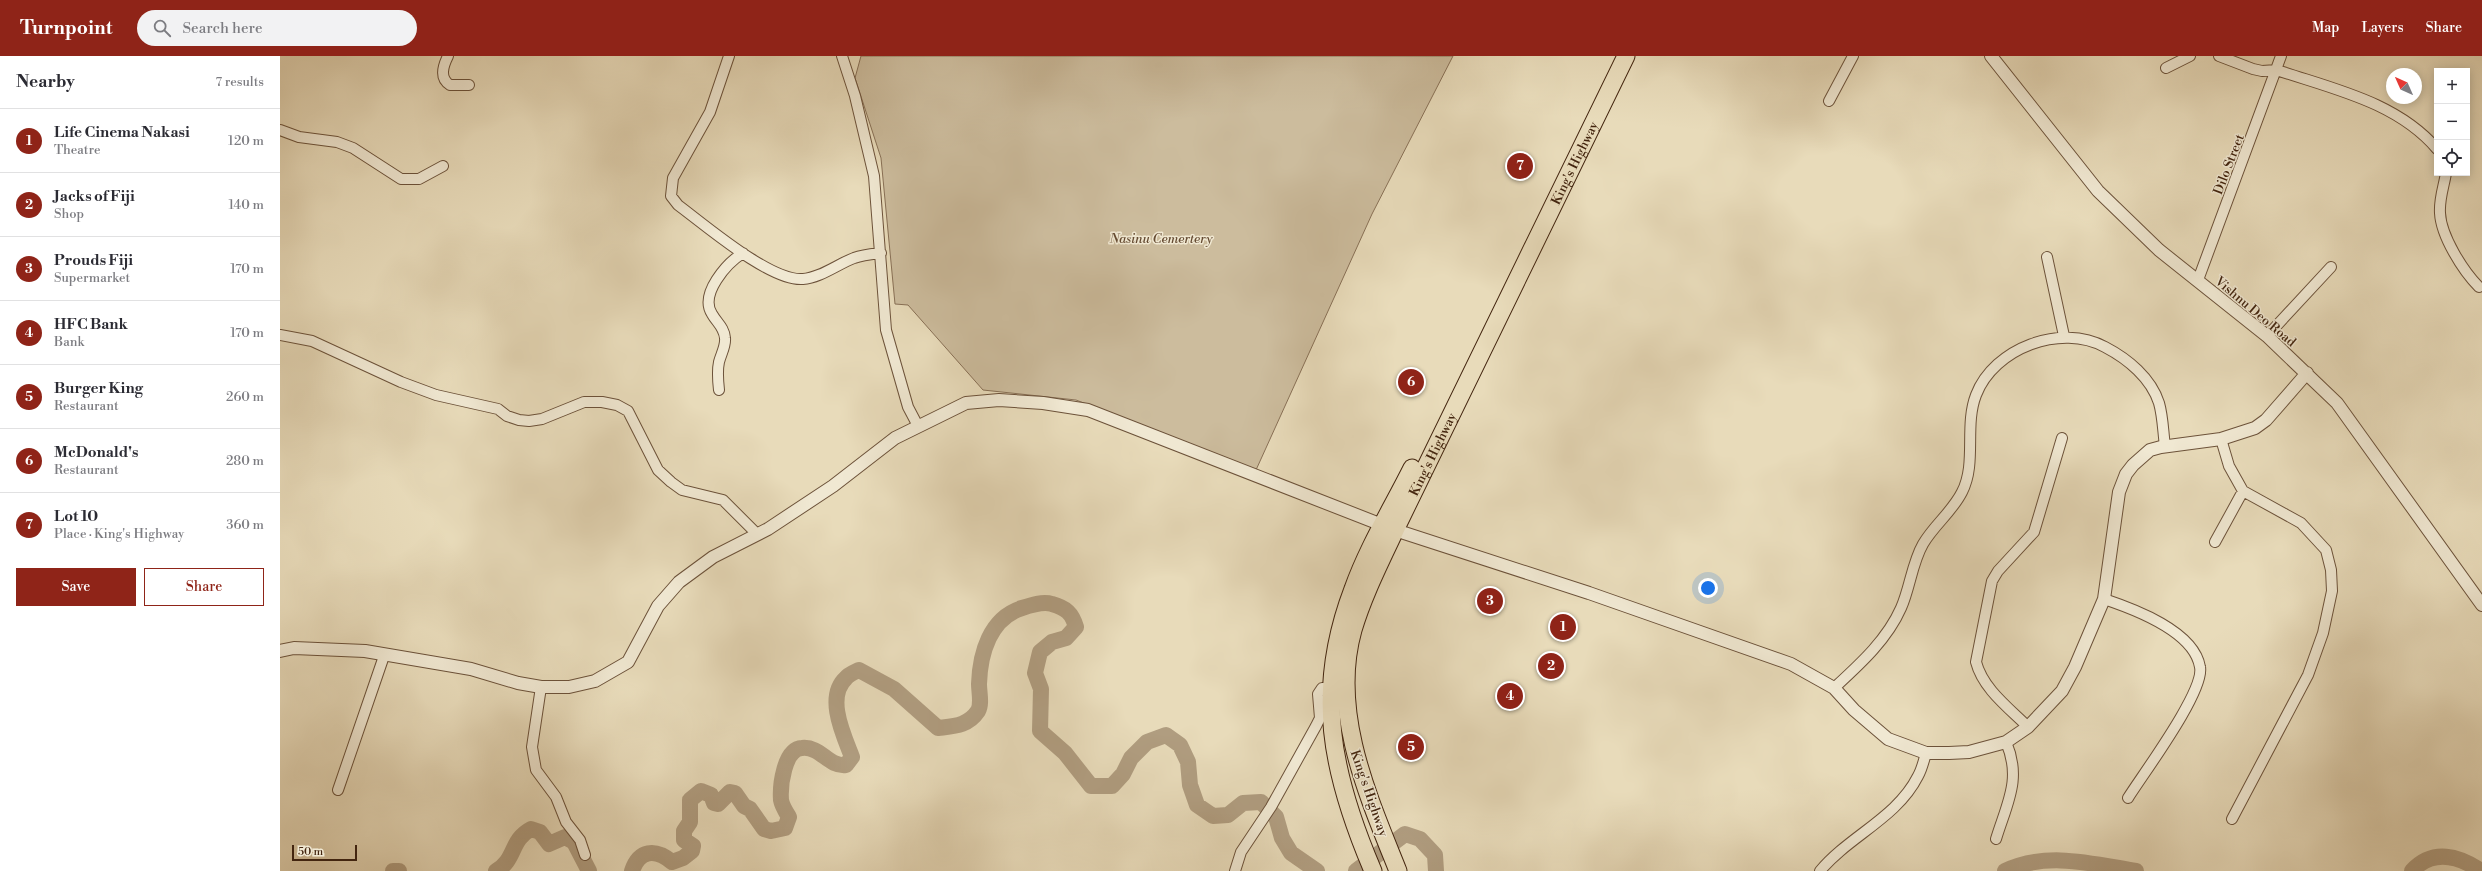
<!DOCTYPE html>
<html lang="en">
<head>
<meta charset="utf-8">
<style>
  :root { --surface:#fff; --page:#f2f2f3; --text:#2b2b33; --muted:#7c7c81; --line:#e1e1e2; --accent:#8f2418 }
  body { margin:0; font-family:"Libre Bodoni",serif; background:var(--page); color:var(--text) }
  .controls { position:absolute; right:12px; top:12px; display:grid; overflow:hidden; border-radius:0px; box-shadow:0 2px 10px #0003 }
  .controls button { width:36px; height:36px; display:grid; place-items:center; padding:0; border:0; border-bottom:1px solid var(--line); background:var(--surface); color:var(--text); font:20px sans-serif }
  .compass { position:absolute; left:2106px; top:12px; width:36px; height:36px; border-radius:50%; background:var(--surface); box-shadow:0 2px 10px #0003; rotate:315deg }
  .scale { position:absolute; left:12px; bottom:10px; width:65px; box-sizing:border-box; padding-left:4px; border:2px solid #43250f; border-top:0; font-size:11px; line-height:14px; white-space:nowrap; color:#43250f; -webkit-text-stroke:3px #f0e8d2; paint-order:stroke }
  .you { position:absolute; left:1428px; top:532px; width:14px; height:14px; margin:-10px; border:3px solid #fff; border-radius:50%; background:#1a73e8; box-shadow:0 0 0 6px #1a73e833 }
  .badge { display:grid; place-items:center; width:26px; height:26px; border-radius:50%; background:var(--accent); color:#fff; font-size:13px; font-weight:700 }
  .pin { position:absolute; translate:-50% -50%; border:2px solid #fff; box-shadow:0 1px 4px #0006 }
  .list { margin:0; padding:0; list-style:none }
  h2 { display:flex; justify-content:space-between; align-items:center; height:52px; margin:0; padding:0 16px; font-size:17px }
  h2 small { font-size:13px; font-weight:400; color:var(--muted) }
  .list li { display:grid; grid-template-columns:26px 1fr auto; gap:12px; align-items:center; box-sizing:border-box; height:64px; padding:0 16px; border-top:1px solid var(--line) }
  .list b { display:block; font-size:15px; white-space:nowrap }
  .list p { margin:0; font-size:13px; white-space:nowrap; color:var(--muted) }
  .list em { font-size:13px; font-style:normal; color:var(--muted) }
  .actions { display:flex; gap:8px; padding:12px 16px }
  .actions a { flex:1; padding:9px 0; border:1px solid var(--accent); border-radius:0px; text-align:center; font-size:14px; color:var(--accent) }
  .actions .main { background:var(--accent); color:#fff }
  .icon { flex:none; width:22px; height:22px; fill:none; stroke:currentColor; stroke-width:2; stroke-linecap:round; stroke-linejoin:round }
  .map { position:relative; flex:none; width:2202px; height:815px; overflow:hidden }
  header { display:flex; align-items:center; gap:24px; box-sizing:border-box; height:56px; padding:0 20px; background:var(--accent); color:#fff }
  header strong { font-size:19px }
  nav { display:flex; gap:22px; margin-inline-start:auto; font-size:14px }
  .search { width:280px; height:36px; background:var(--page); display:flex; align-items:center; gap:10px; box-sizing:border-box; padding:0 14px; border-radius:22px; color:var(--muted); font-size:15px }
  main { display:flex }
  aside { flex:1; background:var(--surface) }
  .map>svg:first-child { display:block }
  .green { fill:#ccbc9d; stroke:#887056 }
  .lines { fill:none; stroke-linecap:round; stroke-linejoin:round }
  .river { stroke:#b09d80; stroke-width:16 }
  .minor-casing { stroke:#6c523a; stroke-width:12 }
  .tertiary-casing { stroke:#6c523a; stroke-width:14 }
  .trunk-casing { stroke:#43250f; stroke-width:19 }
  .minor { stroke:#f0e8d2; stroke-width:10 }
  .tertiary { stroke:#f0e8d2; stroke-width:12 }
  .trunk { stroke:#e8dbba; stroke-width:17 }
  .labels { text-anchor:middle; stroke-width:3; stroke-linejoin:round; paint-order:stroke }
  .street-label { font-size:13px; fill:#43250f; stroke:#f0e8d2 }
  .park-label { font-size:13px; font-style:italic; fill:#654b32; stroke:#f0e8d2 }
</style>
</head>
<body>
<header>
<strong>Turnpoint</strong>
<div class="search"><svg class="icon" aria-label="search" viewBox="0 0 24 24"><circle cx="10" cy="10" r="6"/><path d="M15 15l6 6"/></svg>Search here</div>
<nav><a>Map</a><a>Layers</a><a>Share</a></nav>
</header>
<main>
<aside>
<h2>Nearby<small>7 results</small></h2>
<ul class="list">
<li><span class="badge">1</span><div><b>Life Cinema Nakasi</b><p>Theatre</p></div><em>120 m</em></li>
<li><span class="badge">2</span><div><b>Jacks of Fiji</b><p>Shop</p></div><em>140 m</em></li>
<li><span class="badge">3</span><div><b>Prouds Fiji</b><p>Supermarket</p></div><em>170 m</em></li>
<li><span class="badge">4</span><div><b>HFC Bank</b><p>Bank</p></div><em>170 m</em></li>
<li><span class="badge">5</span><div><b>Burger King</b><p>Restaurant</p></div><em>260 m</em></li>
<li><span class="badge">6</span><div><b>McDonald's</b><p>Restaurant</p></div><em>280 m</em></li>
<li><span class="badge">7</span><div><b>Lot 10</b><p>Place · King's Highway</p></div><em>360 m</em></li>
</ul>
<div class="actions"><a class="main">Save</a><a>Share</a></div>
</aside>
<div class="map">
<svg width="2202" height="815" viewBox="0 0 2202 815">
  <rect width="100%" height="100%" fill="#e8dbba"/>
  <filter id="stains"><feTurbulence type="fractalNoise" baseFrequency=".005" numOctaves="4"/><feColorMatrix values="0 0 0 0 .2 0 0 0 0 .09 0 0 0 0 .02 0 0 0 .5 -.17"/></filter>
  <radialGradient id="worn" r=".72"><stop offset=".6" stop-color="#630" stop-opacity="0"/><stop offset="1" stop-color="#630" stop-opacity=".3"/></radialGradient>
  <path class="green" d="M581,0H1173L1092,158L976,414L796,344L703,334L628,249L615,248L601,102L575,22Z"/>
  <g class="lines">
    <path class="river" d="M113,815H119
      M216,815C236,804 230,784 251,773L260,776L269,788L285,781L294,786L309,815
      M352,815C359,794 375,792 392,806L403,802L412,795L413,790L404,784V775L410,766V744L421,735L431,739L434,747L438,748L450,736L455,737L464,750L470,753L484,773L491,775L505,772L509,761C506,756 502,750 501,744C500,730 504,693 522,692C541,690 548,711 566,709L572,701C564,680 545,641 566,622C569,618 575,616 579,614L614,633L658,672C674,670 688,670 698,655C702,648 699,636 699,628C700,597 710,562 742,552C751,549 763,545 772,548C786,552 792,557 796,571L786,582L772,586L760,596L755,617L761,633L760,675L785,697L811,730H832L843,718L851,702L867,686L886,679L900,689L908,706L910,729L917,749L933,760L948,759L963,747L981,746L996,761L1002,782L1011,797L1037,815
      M1076,815L1125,778L1140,783L1155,799L1156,815
      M1725,815C1767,795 1813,808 1856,815
      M2132,815C2153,792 2179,800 2201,815"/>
    <g class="minor-casing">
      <path id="minor" d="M168,0C163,10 159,22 170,29H189
        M449,0L430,56L393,122L391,140L398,149C425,169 491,226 523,223C540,222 558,208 574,202C583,199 593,198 601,197
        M562,0L575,40L594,120L606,274L628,351L638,370
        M1939,0L1973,13L1982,15L1997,14C2053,33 2117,46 2157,93
        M1886,12L1910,0
        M1549,45L1573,0
        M0,74L19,81L57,86L73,92L121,123H139L163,110
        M2166,117C2164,130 2159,143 2160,157C2161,180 2183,215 2199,231
        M1767,201L1784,280
        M1918,224L2001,0
        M0,279L32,285L121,326L156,339L218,353L227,360L239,364L249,365L262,363L304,346H322L337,349L348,355L378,414L391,426L402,434L443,444L477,478
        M1987,280L2051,211
        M439,334C438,325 437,315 439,306C441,298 446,290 445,282C444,271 437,267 432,258C419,238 447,207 463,197
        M1941,383L1949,410L1963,435L2021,467L2046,494L2051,514L2052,535L2043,577L2028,619L1952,763
        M1935,486L1963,435
        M1824,543C1854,553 1914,575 1920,611C1925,635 1863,718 1848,742
        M261,631L252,691L256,714L276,741L286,766L300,784L305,799
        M1554,632C1579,609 1607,584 1621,552C1630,532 1632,507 1643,488C1654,469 1672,456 1682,436C1697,407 1684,370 1696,339C1714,292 1781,267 1825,291C1848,303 1871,322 1879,347C1883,361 1883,376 1885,390
        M1748,671C1729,652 1703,633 1696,606L1712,525L1718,515L1754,476L1782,382
        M58,734L104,600
        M1716,783C1727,747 1742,723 1726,686
        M955,815L961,796L991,751L1036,670L1040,662L1038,638L1042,632H1050
        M1540,815C1569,780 1617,762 1638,720C1642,713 1644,704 1646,697"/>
    </g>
    <g class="tertiary-casing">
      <path id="tertiary" d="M1711,0L1818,135L1879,194L1987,280L2057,347L2202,549
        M0,595L14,592L85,595L191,613L238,627L261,631H289L315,625L348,606L378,550L399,526L433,501L488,473L553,430L615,382L686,347L719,344L763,347L808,354L1115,474L1309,537L1511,608L1554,632L1574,654L1608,683L1646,697H1669L1689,696L1726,686L1748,671L1782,635L1795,611L1824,543L1839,436L1846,418L1853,409L1870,394L1881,391L1941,383L1975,372L1986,364L2027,317"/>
    </g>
    <g class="trunk-casing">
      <g id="trunk">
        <path d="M1093,815C1051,717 1034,635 1073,533C1088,491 1112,452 1132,412"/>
        <path id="s1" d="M1118,815C1088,740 1050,656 1073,574C1084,537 1102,503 1118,468L1346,0"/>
      </g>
    </g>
    <use href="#minor" class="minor"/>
    <use href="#tertiary" class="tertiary"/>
    <use href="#trunk" class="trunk"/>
  </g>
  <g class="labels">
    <g class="street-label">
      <text dy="5" stroke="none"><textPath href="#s1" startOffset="767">King's Highway</textPath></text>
      <text transform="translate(1948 108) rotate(-69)" y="5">Dilo Street</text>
      <text transform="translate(1976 255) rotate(40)" y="5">Vishnu Deo Road</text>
      <text dy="5" stroke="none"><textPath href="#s1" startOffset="443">King's Highway</textPath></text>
      <text transform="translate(1090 737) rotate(71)" y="5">King's Highway</text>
    </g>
    <g class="park-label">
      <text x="881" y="187">Nasinu Cemertery</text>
    </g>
  </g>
  <rect width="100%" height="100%" filter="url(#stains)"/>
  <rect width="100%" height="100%" fill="url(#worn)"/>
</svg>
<div class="controls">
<button>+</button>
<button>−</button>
<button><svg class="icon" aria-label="locate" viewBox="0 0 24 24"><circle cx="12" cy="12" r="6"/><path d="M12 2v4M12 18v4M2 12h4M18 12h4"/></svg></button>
</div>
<svg class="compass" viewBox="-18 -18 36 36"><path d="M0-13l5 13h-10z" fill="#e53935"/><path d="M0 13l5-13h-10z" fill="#7c7c81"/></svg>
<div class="scale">50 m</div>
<div class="you"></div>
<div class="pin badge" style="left:1283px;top:571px">1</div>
<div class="pin badge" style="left:1271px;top:610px">2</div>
<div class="pin badge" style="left:1210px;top:545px">3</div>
<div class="pin badge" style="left:1230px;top:640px">4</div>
<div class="pin badge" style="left:1131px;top:691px">5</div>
<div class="pin badge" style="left:1131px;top:326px">6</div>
<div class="pin badge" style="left:1240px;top:110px">7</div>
</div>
</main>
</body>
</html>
